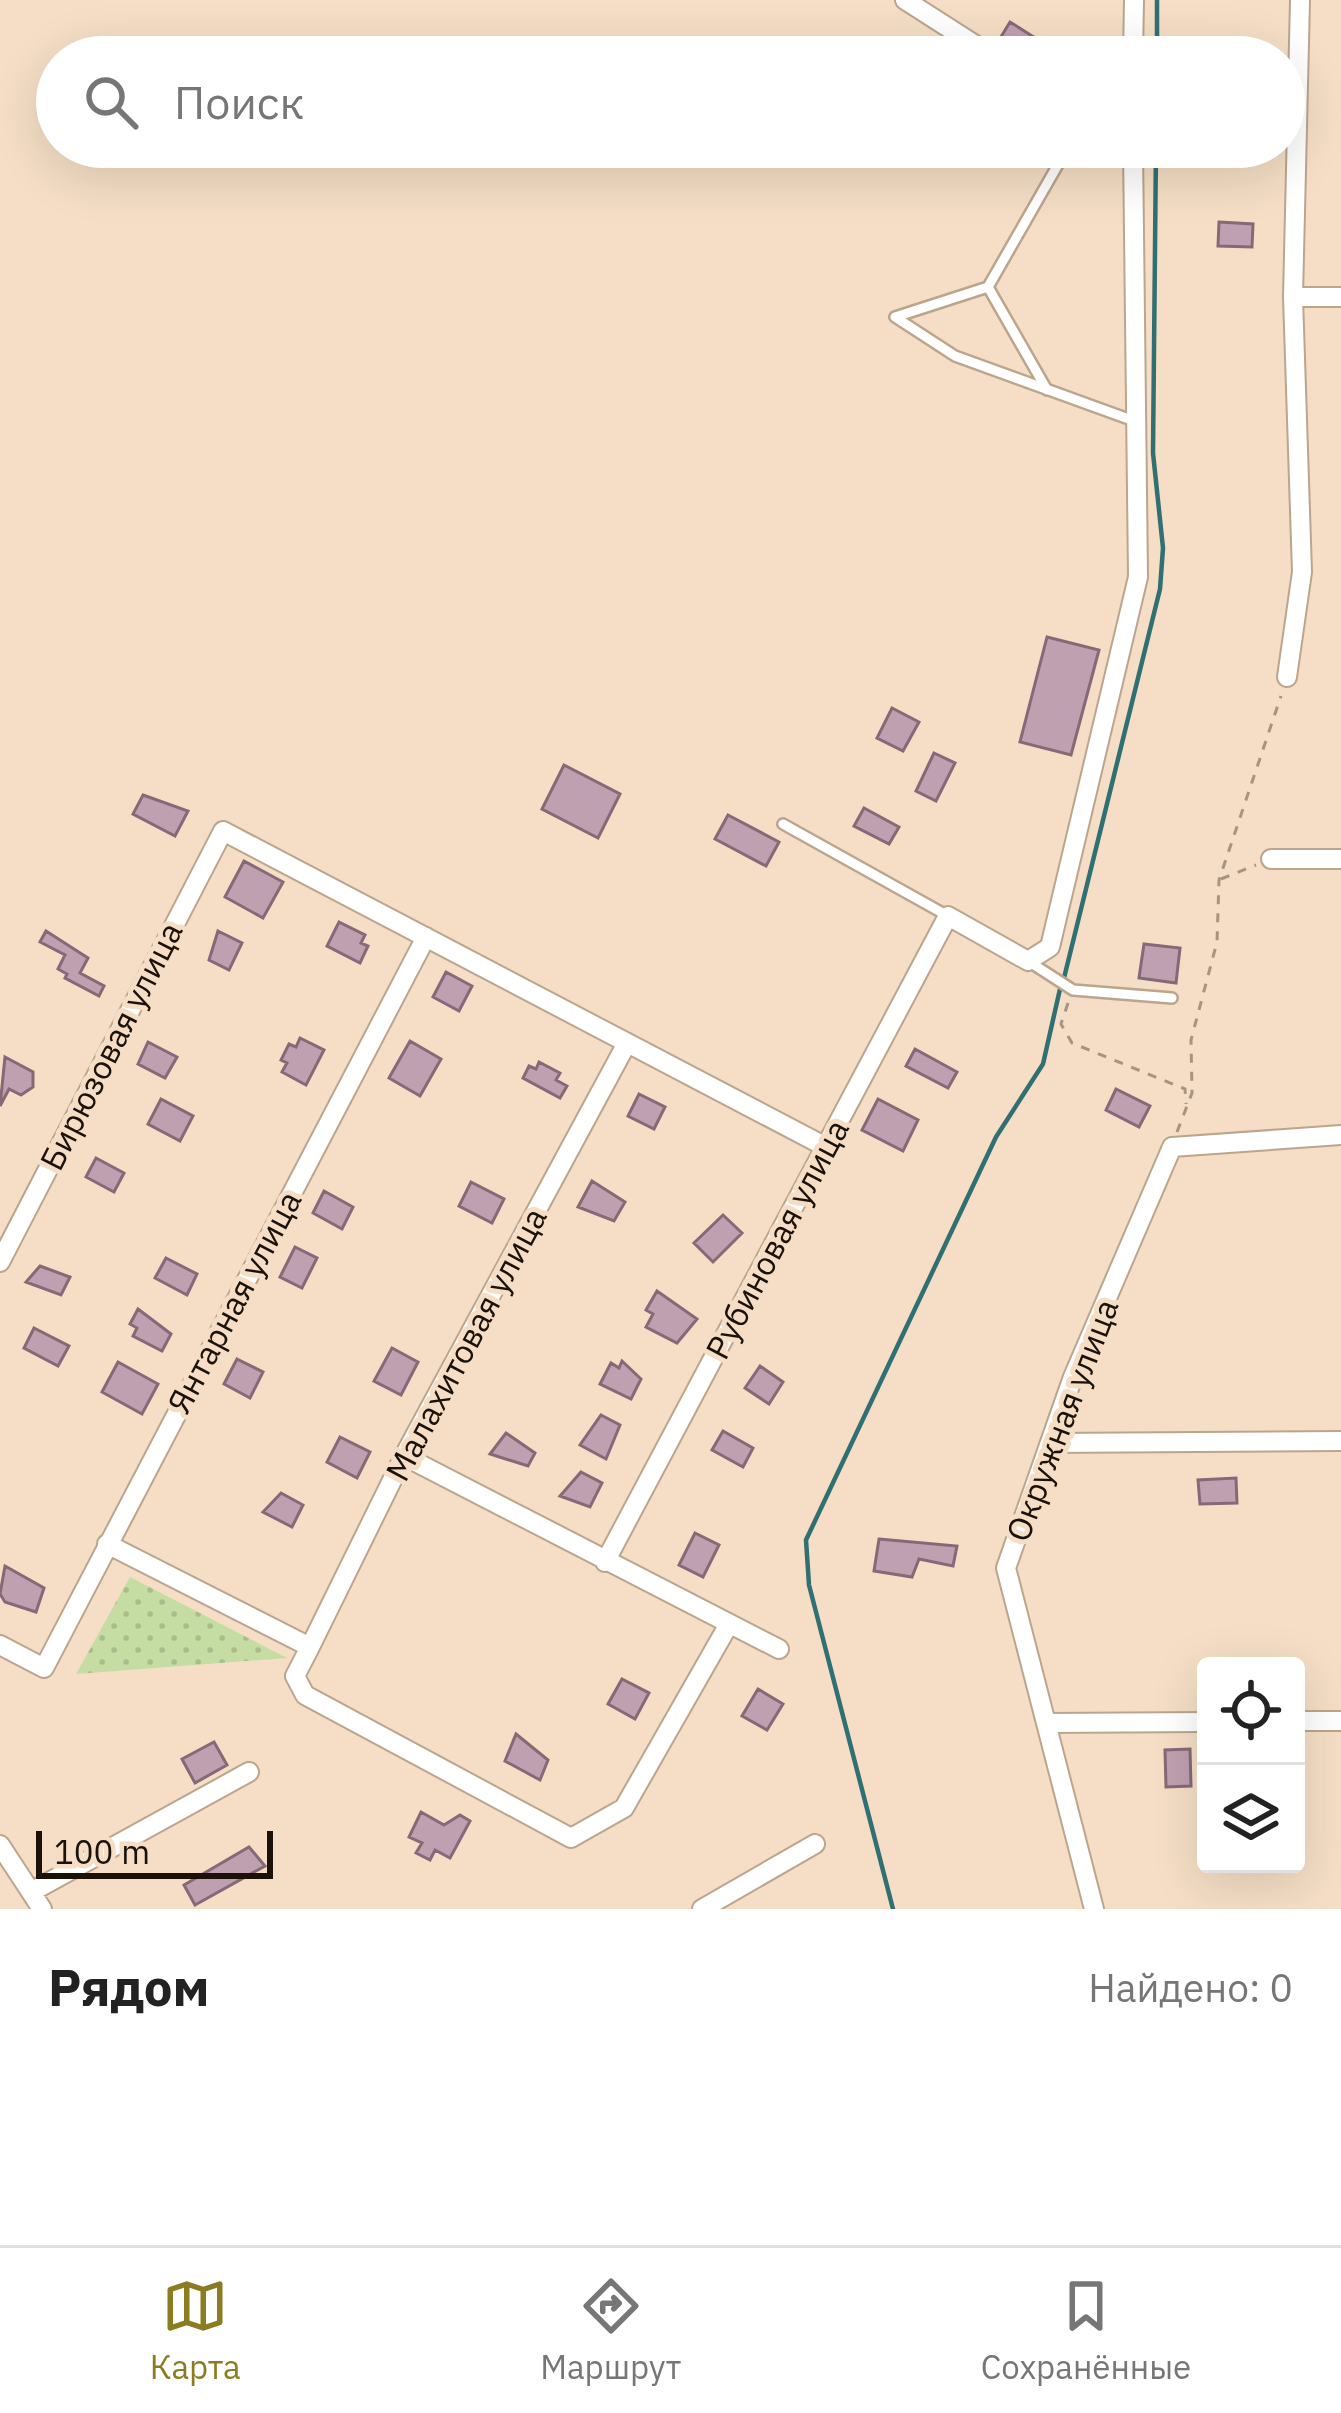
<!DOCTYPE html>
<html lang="ru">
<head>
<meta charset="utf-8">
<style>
  :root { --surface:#fff; --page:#f6f6f6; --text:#222; --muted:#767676; --line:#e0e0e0; --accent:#8b7c21 }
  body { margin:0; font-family:"IBM Plex Sans",sans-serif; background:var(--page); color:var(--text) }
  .controls { position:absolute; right:36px; bottom:36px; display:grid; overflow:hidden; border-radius:12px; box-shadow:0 12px 48px #0002 }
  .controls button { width:108px; height:108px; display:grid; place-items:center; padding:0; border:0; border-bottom:3px solid var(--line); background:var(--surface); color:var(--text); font:60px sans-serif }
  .scale { position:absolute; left:36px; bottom:30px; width:237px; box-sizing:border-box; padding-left:12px; border:6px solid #1a1209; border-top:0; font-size:33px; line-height:42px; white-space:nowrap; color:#1a1209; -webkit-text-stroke:9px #f5dec5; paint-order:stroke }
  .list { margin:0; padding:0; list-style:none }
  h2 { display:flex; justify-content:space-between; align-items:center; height:156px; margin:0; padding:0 48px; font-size:51px }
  h2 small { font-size:39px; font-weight:400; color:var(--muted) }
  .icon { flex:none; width:66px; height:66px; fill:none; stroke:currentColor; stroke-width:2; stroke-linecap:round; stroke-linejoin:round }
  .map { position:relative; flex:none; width:1341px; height:1909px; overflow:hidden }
  .search { position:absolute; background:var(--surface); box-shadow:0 12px 48px #0002; left:36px; right:36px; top:36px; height:132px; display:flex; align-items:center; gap:30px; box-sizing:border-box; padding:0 42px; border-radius:66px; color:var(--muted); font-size:45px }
  .sheet { height:336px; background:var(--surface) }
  nav { display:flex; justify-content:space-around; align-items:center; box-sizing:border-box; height:168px; border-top:3px solid var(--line); background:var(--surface); font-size:33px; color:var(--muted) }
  nav a { display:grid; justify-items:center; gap:6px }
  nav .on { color:var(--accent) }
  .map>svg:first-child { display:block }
  .park { fill:url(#park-dots) }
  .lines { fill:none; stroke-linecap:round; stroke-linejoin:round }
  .stream { stroke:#307073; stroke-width:4.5 }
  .building { fill:#bfa0b0; stroke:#866977; stroke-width:3 }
  .service-casing { stroke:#bba58d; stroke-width:14 }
  .minor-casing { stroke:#bba58d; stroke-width:22 }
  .path { stroke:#a69481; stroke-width:3; stroke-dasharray:9 9; stroke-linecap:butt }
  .service { stroke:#fff; stroke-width:9 }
  .minor { stroke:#fff; stroke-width:18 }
  .labels { text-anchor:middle; stroke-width:10; stroke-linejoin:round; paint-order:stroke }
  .street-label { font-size:33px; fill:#1a1209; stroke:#f5dec5 }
</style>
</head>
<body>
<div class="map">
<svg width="1341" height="1909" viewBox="0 0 1341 1909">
  <defs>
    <pattern id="park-dots" width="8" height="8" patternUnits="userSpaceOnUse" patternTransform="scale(3)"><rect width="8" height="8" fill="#c5dda3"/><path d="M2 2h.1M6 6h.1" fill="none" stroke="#a9bd8b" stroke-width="1.8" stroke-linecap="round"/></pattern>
  </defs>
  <rect width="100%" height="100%" fill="#f5dec5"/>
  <path class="park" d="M130,1577L287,1658L76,1674Z"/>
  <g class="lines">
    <path class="stream" d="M1157,0V57
      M1064,978L1160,589L1163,548L1153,453L1156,147
      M893,1909L809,1585L806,1540L996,1137L1043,1064L1060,989"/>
  </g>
  <path class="building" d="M1010,22L1043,43L1034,57L999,40Z
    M1219,222L1253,224L1252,247L1218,246Z
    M1047,637L1099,650L1071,755L1020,742Z
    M892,708L919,722L903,751L877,738Z
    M934,753L955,763L936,801L916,791Z
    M564,765L620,794L598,838L542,809Z
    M143,795L188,811L175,836L133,814Z
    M864,808L899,827L889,844L854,826Z
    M728,815L779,842L766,866L715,839Z
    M244,861L283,882L263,918L225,897Z
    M339,922L365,935L361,943L368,946L360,963L327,946Z
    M46,931L88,958L80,973L104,986L99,996L65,978L67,974L58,969L65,955L40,942Z
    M218,931L242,943L229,970L209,960Z
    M1144,944L1180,948L1176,983L1139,978Z
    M446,972L472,986L459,1011L433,997Z
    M300,1038L324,1050L306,1085L282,1072L287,1063L281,1060L289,1044L296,1047Z
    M410,1041L441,1059L420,1096L389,1078Z
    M148,1042L177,1057L165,1078L138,1064Z
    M915,1049L957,1072L948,1088L906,1066Z
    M5,1057L33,1072V1087L21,1095L9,1089L0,1106Z
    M539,1062L560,1073L556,1080L567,1086L560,1098L523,1078L529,1066L536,1069Z
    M1116,1089L1150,1106L1139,1127L1106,1110Z
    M639,1094L665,1107L654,1129L628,1116Z
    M161,1099L193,1116L180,1141L148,1124Z
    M878,1099L918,1120L903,1151L862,1130Z
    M96,1158L124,1173L114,1192L86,1177Z
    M592,1181L625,1202L614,1221L578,1207Z
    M471,1182L504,1199L492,1223L459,1206Z
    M324,1191L353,1207L342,1229L313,1213Z
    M723,1215L742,1233L713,1262L694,1243Z
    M295,1247L317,1258L302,1288L280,1277Z
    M166,1258L197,1274L187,1295L155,1278Z
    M40,1266L70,1277L61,1295L26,1282Z
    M657,1291L697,1319L677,1343L646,1327L653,1314L646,1310Z
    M138,1309L171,1334L162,1351L133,1336L137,1328L130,1324Z
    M34,1328L69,1346L58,1366L24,1348Z
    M392,1348L418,1362L401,1395L374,1381Z
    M237,1359L263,1372L250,1398L224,1384Z
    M622,1361L641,1379L631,1399L600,1384L611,1363L619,1368Z
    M118,1362L158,1384L142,1414L102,1392Z
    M760,1366L783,1382L769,1404L745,1388Z
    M601,1415L620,1425L606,1459L580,1445Z
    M723,1431L753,1448L743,1467L712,1450Z
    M506,1433L535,1453L528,1466L490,1454Z
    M340,1437L370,1452L357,1478L327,1462Z
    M581,1472L602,1483L590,1507L560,1496Z
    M1236,1478L1237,1503L1200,1504L1198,1480Z
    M281,1493L303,1505L292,1527L263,1512Z
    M695,1533L719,1545L703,1577L679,1565Z
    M879,1539L957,1546L953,1566L919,1559L912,1577L874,1571Z
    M5,1566L44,1588L36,1612L5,1602L0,1594Z
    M622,1679L649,1693L635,1719L608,1704Z
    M758,1689L783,1704L767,1730L742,1716Z
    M516,1734L548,1760L540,1780L505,1761Z
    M214,1742L227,1765L195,1783L182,1759Z
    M1190,1749L1191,1786L1166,1787L1165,1750Z
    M421,1812L444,1825L460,1815L470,1821L450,1858L435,1850L430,1860L416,1853L422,1843L409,1837Z
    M249,1847L265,1866L195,1905L184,1885Z"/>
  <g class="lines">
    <g class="service-casing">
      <path id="service" d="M1068,147L988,287L895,317L955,356L1137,422
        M988,287L1047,390
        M783,824L948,916
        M1028,961L1073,990L1172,998"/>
    </g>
    <g class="minor-casing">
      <path id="minor" d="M905,0L994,57
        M1133,57L1134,0
        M1293,297H1341
        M1287,677L1302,572L1293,297L1300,0
        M1271,859H1341
        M0,1262L223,831L826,1147
        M1050,1443L1341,1441
        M404,1456L779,1649
        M107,1544L310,1647L295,1676L305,1695L571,1838L624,1808L729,1624
        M605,1562L948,916L1028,961L1050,947L1138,577L1133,147
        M0,1645L44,1668L426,937
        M310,1647L404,1456L627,1043
        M1296,1721H1341
        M1046,1723L1206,1722
        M0,1845L42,1909
        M31,1892L249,1772
        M702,1909L815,1844
        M1094,1909L1006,1568L1073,1377L1172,1147L1341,1135"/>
    </g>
    <path class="path" d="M1221,879L1256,865
      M1068,1003L1061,1024L1072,1043L1185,1089L1186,1104
      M1177,1132L1192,1093L1191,1040L1217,942L1219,880L1281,696"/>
    <use href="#service" class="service"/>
    <use href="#minor" class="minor"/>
  </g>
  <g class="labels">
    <g class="street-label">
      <text transform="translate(111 1046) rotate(-63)" y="12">Бирюзовая улица</text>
      <text transform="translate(777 1239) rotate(-62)" y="12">Рубиновая улица</text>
      <text transform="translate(234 1302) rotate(-62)" y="12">Янтарная улица</text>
      <text transform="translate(466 1344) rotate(-62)" y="12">Малахитовая улица</text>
      <text transform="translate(1062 1420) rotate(-69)" y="12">Окружная улица</text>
    </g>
  </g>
</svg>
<div class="controls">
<button><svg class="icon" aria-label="locate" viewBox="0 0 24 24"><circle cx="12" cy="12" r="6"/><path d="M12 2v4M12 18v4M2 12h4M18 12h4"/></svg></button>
<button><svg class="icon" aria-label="layers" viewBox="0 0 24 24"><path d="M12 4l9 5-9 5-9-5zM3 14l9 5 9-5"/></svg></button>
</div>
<div class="scale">100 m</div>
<div class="search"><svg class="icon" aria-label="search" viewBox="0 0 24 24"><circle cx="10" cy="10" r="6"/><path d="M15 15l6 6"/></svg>Поиск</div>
</div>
<section class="sheet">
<h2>Рядом<small>Найдено: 0</small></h2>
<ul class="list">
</ul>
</section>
<nav>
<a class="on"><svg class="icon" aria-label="map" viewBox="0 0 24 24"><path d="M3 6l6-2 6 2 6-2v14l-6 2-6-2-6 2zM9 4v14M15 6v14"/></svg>Карта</a>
<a><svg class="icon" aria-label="directions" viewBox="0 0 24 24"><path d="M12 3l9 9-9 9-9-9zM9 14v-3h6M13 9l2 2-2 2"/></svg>Маршрут</a>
<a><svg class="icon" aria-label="saved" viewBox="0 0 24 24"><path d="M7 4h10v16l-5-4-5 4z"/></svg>Сохранённые</a>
</nav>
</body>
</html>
